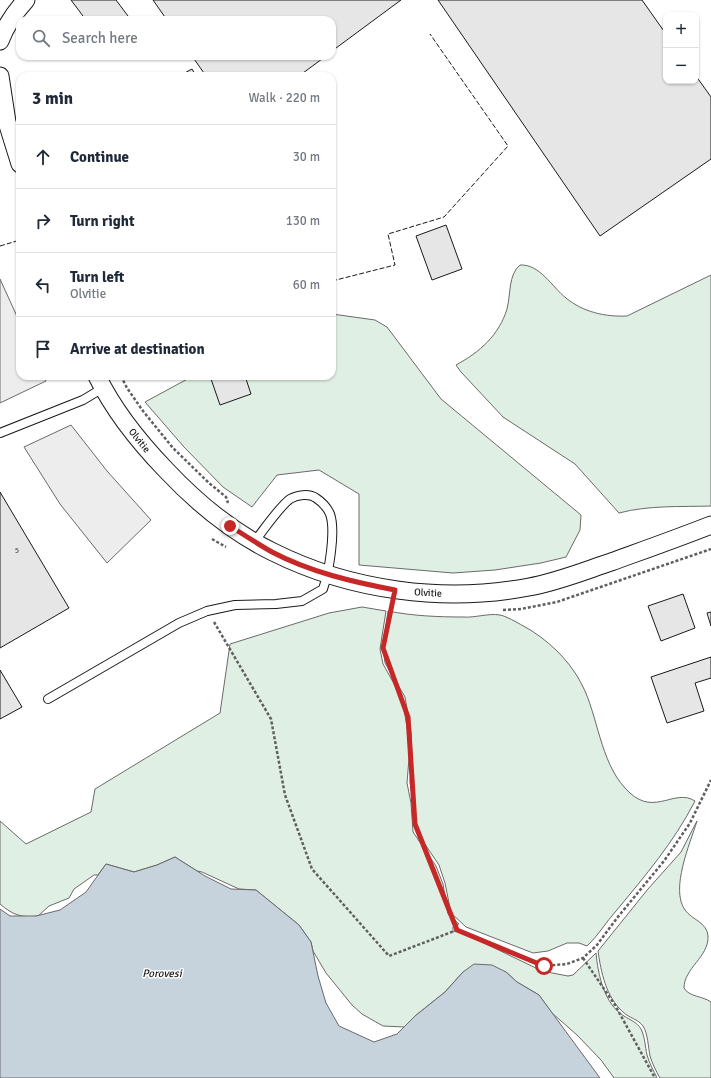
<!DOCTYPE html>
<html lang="en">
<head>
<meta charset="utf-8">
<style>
  :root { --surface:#fff; --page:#f2f2f3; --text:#1f2937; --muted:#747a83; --line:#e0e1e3 }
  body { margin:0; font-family:Signika,sans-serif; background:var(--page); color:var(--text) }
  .controls { position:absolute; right:12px; top:12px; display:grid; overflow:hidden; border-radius:8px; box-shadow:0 1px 3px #0004 }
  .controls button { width:36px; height:36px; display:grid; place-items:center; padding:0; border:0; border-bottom:1px solid var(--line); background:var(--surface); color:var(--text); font:20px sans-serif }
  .stop { position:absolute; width:12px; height:12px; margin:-9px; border:3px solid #c62828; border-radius:50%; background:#fff }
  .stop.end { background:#c62828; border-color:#fff; box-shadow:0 1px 4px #0008 }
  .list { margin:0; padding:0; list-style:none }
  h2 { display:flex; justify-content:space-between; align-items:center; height:52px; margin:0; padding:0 16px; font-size:17px }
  h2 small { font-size:13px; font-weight:400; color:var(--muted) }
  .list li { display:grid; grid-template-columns:26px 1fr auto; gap:12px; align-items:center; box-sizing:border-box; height:64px; padding:0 16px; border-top:1px solid var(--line) }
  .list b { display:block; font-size:15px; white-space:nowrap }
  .list p { margin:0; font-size:13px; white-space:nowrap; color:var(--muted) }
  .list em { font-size:13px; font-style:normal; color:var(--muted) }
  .icon { flex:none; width:22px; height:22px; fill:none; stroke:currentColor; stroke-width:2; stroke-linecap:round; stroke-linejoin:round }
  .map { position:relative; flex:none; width:711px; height:1078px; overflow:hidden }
  .search { position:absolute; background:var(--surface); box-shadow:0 1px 3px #0004; left:16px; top:16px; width:320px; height:44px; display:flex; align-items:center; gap:10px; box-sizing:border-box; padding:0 14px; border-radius:12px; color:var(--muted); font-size:15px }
  .panel { position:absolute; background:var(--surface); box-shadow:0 1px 3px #0004; left:16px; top:72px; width:320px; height:308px; border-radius:12px }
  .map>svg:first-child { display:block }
  .green { fill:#e0efe3; stroke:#6a6a6a }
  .parking { fill:#ededed; stroke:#6a6a6a }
  .water { fill:#c6d2dc; stroke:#6a6a6a }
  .building { fill:#e6e6e6; stroke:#1a1a1a }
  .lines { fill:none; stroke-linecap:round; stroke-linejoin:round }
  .service-casing { stroke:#1a1a1a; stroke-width:10 }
  .minor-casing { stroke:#1a1a1a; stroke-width:19 }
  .path { stroke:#5f5f5f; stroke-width:2.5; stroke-dasharray:3 2; stroke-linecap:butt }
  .service { stroke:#fff; stroke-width:8 }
  .minor { stroke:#fff; stroke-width:17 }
  .fence { stroke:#1a1a1a; stroke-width:1; stroke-dasharray:5 2; stroke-linecap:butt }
  .route { stroke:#c62828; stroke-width:5 }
  .labels { text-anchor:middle; stroke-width:3; stroke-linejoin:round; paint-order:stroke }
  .number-label { font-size:8px; fill:#4d4d4d }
  .street-label { font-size:10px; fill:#1a1a1a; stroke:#fff }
  .water-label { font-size:11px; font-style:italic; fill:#1a1a1a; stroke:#fff }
</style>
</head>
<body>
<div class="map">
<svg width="711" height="1078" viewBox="0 0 711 1078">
  <rect width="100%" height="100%" fill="#fff"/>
  <path class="green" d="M520,265C540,264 552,287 566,298C583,312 605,317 627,316L711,275V506C681,507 649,505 619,513L575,464L503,417L461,372L456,365C480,352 499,335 507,309C511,294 508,275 520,265Z
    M332,314L375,320L387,327L441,399L581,515L580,530L566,557L541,563L495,570L453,573L359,565V494L319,470L277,475L252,507L223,487L184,447L145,402L193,376H332Z
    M362,607L386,611L380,649L383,664L402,698L408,733L409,758L407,783L411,803L413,832L436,866L443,884L448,914L459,924L455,925L453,927V932L457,930L542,971L568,976L573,975L596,953C598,974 604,1004 624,1016C630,1020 637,1022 641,1029C645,1037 645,1046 647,1055C649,1063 654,1071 657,1078H614L601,1060L577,1035L552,1013L539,995L517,982L506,972H463L445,992L415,1016L404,1027L383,1026L362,1014L352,1005L326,973L313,951L311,942L299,925L256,890L239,889L202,872L197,871L175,857L157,865L134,872L106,864L98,875H94L74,889L69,898L49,906L38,916C21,918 13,915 0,904V821L26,844L91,812L95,789L220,713L230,644L329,613Z
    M388,611C413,616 439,617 463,617C475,618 488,613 500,615C507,616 525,627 532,631C555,646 574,666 585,691C599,723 602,768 630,793C655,816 675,788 695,801C674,842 645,876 616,911C606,922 598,936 587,946L579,943H567L548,951L533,953L466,927L451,913L445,883L439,865L416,831L413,803L410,782L412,758L411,732L405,697L385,663L383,648Z
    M697,821C690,844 670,889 685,910C692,920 707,922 708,936C709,957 684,968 684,988C689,997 703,996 711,1002V1078H660C656,1071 652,1063 650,1056C648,1046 648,1034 643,1026C638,1019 629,1018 623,1012C606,997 601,972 598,951L648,889L681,852Z"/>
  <path class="parking" d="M0,279L20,323V376H44L46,381L0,403Z
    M71,425L107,471L151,520L107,563L60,504L24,447Z"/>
  <path class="water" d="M175,857L205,876L231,889L256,890L299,925L311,942L318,976L326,1003L339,1026L374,1042L397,1034L415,1016L445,992L463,972L474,964L492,965L506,972L517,982L539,995L600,1078H0V909L10,916H36L60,910L86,892L106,864L134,872L157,865Z"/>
  <path class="building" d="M71,0H116L131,20H86Z
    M153,0H401L332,51V20H167Z
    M438,0H642L666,34V81H696V76L711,97V159L600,236Z
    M192,56H326L299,76H206Z
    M192,69L196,76H179Z
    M446,225L462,269L432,280L416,236Z
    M210,376H245L251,394L220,405Z
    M0,492L69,608L0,648Z
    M683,594L695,628L661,641L648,606Z
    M711,612V626L707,613Z
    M711,657V678L695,683L704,711L667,723L651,677Z
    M0,670L22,707L0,719Z"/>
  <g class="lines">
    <g class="service-casing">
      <path id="service" d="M0,433L83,400L103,388
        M48,699L179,623L207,611L235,605L276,604L302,601L323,589C329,572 336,531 330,514C327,507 322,502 316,498C309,493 297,495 290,499C279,507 263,531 254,542"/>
    </g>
    <g class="minor-casing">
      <path id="minor" d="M0,41C6,25 14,13 26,0
        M0,76L7,122L20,164
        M97,376C114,411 139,442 166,470C197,503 232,532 273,552C351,591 444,603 529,587C557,582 584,571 611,562C644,550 678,538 711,525"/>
    </g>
    <path class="path" d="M121,376L127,388L143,411L173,448L209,483L226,497L228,503
      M212,539L226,547
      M392,606L383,648L408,717L415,824L457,930
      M503,610L521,609L557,602L711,549
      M214,622L271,719L285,795L312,869L389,956L457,930L544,966L567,964L583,958L597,945L617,918L664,861L690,823L711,780
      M583,958L615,1005L655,1078"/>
    <use href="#service" class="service"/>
    <use href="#minor" class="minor"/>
    <path class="fence" d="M0,246L20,240
      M332,281L395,265L388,234L444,217L508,146L430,34"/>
  </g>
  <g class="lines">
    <path class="route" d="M230,526C244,535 258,544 272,552C310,572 353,582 395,590L383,648L408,717L415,824L457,930L544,966"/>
  </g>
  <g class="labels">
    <g class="number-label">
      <text x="17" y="553">5</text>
    </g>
    <g class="street-label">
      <text transform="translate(140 440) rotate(51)" y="4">Olvitie</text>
      <text transform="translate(428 592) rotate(3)" y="4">Olvitie</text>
    </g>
    <g class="water-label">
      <text x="162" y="977">Porovesi</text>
    </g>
  </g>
</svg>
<div class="controls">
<button>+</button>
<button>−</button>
</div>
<div class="stop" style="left:544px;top:966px"></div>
<div class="stop end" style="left:230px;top:526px"></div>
<div class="search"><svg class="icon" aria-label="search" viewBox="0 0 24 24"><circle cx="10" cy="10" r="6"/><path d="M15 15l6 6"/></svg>Search here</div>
<section class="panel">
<h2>3 min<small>Walk · 220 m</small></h2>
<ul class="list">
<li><svg class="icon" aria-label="ahead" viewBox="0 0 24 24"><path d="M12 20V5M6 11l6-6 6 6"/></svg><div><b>Continue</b></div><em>30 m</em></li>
<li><svg class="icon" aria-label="right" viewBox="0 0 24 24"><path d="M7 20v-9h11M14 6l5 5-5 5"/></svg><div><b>Turn right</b></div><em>130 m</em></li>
<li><svg class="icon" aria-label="left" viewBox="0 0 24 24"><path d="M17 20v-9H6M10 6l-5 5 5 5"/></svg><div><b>Turn left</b><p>Olvitie</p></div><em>60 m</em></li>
<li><svg class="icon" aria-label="arrive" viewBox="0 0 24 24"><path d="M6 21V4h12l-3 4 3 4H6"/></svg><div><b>Arrive at destination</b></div></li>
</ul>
</section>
</div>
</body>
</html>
